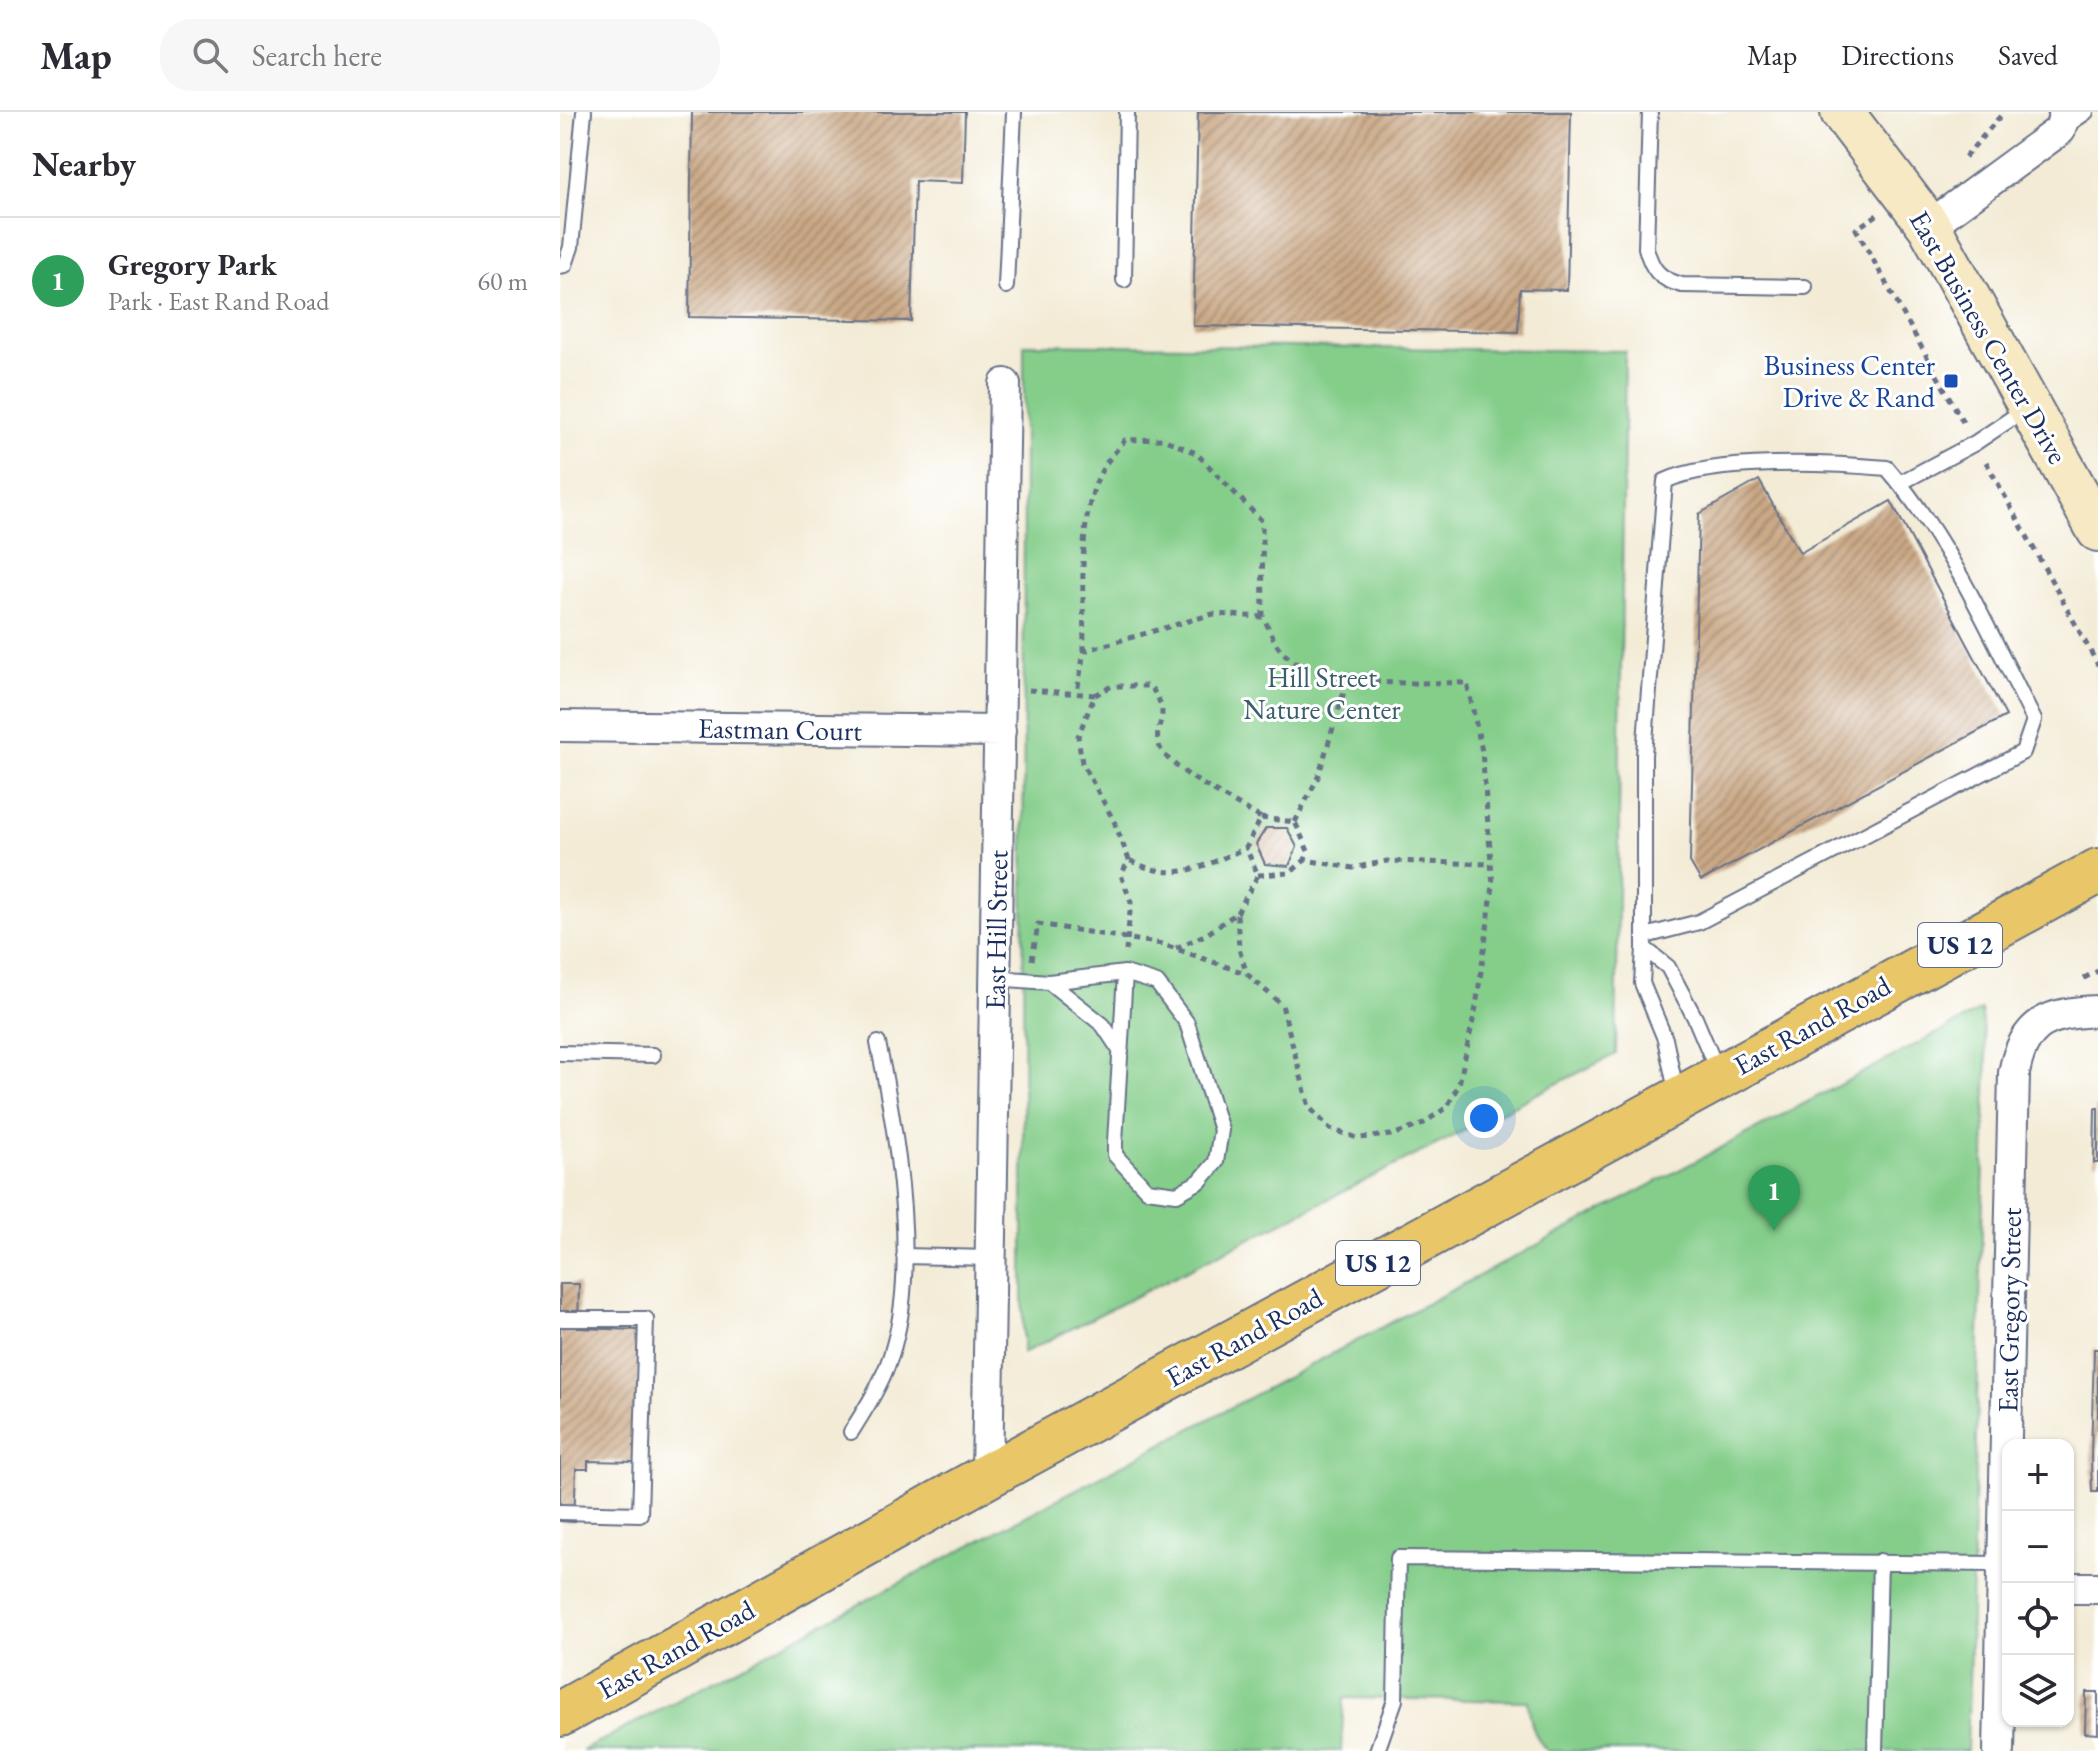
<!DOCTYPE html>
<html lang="en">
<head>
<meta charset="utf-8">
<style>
  :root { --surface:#fff; --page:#f7f7f7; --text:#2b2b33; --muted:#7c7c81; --line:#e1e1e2; --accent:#2563eb }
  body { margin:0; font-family:"EB Garamond",serif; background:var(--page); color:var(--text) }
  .controls { position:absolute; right:24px; bottom:24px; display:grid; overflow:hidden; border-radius:16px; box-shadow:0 2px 6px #0004 }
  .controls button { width:72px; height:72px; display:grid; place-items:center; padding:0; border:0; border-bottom:2px solid var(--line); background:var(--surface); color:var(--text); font:40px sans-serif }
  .you { position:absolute; left:924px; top:1006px; width:28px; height:28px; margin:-20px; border:6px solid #fff; border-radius:50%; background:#1a73e8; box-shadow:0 0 0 12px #1a73e833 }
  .badge { display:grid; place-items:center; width:52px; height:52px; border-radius:50%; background:var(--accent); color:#fff; font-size:26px; font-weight:700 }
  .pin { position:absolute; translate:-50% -66px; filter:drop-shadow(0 2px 4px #0008) }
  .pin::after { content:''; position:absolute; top:42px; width:28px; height:24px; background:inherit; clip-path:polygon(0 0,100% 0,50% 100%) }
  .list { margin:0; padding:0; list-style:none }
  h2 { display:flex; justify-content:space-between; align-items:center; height:104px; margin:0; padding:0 32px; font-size:34px }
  h2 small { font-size:26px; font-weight:400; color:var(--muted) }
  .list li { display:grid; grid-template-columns:52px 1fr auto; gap:24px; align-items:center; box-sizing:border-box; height:128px; padding:0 32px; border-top:2px solid var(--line) }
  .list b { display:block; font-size:30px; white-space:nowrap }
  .list p { margin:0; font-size:26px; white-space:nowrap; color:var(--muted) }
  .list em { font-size:26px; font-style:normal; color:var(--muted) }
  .icon { flex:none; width:44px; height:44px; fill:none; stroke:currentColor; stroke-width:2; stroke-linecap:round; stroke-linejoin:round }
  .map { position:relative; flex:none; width:1538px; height:1639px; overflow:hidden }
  header { display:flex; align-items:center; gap:48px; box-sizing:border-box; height:112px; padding:0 40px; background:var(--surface); border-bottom:2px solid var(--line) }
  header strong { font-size:38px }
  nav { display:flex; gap:44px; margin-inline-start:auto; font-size:28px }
  .search { width:560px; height:72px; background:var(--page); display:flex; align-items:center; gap:20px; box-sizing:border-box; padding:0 28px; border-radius:32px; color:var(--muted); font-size:30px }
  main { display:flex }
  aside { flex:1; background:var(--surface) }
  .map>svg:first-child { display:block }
  .green { fill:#84ce8a; stroke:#507e74; stroke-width:2 }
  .building { fill:url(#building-hatch) }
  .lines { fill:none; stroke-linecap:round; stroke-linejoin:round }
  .lane-casing { stroke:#677188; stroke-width:18 }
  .street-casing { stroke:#677188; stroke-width:34 }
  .secondary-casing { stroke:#677188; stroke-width:46 }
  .primary-casing { stroke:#677188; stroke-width:48 }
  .path { stroke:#677188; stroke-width:5; stroke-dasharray:6 6; stroke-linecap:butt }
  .lane { stroke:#fff; stroke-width:14 }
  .street { stroke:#fff; stroke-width:30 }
  .secondary { stroke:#f6e9c3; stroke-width:42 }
  .primary { stroke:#e9c769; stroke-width:44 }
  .transit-dot { fill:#1a4fb4; stroke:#fff; stroke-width:3 }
  .labels { text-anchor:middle; stroke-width:6; stroke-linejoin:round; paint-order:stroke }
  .shield { fill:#fff; stroke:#5f6d8e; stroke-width:2 }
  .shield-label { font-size:26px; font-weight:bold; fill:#1b2f5e }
  .street-label { font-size:28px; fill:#1b2f5e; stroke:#fff }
  .transit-label { font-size:28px; fill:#164399; stroke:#fff; text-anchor:end }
  .park-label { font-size:28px; fill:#3a5f6b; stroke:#fff }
</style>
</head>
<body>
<header>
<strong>Map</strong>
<div class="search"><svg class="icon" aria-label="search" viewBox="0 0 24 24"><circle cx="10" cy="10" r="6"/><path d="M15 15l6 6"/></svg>Search here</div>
<nav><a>Map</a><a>Directions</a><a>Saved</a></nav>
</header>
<main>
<aside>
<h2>Nearby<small></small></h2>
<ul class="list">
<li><span class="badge" style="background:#2e9e5b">1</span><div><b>Gregory Park</b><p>Park · East Rand Road</p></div><em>60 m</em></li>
</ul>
</aside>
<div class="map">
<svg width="1538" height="1639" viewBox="0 0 1538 1639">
  <defs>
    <pattern id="building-hatch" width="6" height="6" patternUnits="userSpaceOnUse" patternTransform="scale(2)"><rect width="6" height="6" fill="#caa885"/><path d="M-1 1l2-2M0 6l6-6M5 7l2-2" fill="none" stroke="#a38970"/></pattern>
  </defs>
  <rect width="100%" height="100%" fill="#fff"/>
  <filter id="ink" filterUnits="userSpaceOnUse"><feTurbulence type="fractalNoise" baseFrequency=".0125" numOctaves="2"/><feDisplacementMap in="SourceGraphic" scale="16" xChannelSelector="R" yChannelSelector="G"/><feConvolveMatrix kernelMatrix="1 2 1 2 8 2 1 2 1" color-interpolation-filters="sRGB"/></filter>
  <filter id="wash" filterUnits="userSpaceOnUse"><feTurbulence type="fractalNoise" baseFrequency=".006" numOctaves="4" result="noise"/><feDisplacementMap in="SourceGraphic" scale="32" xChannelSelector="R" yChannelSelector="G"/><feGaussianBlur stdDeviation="1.8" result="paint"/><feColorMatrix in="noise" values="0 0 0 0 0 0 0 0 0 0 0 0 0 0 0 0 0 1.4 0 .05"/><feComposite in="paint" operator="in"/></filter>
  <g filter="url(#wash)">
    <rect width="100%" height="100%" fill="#f3ebd5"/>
    <path class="green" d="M464,232L1065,239L1056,942L463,1241Z
      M1421,898L1427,947L1407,1639H988C973,1626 970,1608 968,1589L784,1586L781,1639H22Z"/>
    <g id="blocks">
      <path class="building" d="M132,0H405L403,71L355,69L351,209L129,205Z
        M638,0H1011L1007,178L960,177L958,220L633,214Z
        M1199,368L1240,441L1331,389L1446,604L1141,769L1130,750L1139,402Z
        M706,716H727L737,735L729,754L705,752L696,732Z
        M1535,996H1538V1051H1534Z
        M0,1172H19L18,1216L80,1218L77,1350L28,1349V1357H16L14,1410L0,1409Z
        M1534,1237H1538V1380H1532L1531,1345Z
        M1526,1580H1538V1622L1525,1621Z"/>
    </g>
  </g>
  <g filter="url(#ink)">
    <use href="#blocks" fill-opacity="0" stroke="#677188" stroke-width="2"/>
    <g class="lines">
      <g class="lane-casing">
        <path id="lane" d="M1090,0L1086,136C1092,158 1099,167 1122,173L1245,175
          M1503,16L1526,0
          M0,154L5,153L11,135L24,0
          M564,168L567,0
          M446,174L454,0
          M1340,371L1415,331L1467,296
          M1084,836V643L1105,369C1155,346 1270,351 1327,356C1390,429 1431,523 1474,608L1463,640L1139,810L1085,824
          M435,866L489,870
          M561,940L543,913L489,870L565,861L597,871L627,911L661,1018L656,1050L640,1069L617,1082L587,1078L555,1043V1030L565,861
          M0,941L93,943
          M1117,983L1105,927L1082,871L1084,836L1108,855L1135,906L1158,960
          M344,1144L431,1146
          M0,1207H86L80,1402L0,1400
          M291,1320C308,1293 326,1265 334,1233C358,1149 336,1016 318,931
          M817,1639L835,1588L838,1446L1443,1452
          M1315,1639L1320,1449"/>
      </g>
      <g class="street-casing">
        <path id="street" d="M1369,114L1500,18L1505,0
          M0,614L440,619
          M427,1364L445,272
          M1508,1476H1538
          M1439,1639L1454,961C1464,909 1489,901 1538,899"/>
      </g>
      <g class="secondary-casing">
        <path id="secondary" d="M1282,0L1369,114L1538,418"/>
      </g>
      <g class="primary-casing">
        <path id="primary" d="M0,1602L427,1364L1538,759"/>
      </g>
      <path class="path" d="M1405,45L1444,0
        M1317,103L1296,117L1403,310
        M1426,350L1538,553
        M524,539C524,485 516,406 542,358C548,347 558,337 565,328L603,327L636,341L702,409L703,505
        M469,578L535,583L518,624L522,651L554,709L569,748L561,763L571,790L566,839
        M535,583L552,574H590C615,607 592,610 599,633C606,657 679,692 701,706L686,736C640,755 617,772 569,748
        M701,706L735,710L748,739L745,748
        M735,710L758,665L788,567
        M698,763L730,761L745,748L793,756L827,749L932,752
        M677,801L698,763L686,736
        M616,836L647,822L677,801L679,837L687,862
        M472,848L478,812L602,832L687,862L722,893L749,995L770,1017L798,1026L832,1023L861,1013L887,995L899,972L916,895L933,774L922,639L907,571C856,569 757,580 721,538C713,530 709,515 703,505L653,502L524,539L517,581
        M1524,866L1538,859"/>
      <use href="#lane" class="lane"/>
      <use href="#street" class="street"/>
      <use href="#secondary" class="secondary"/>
      <use href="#primary" class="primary"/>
    </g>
  </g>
  <rect class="transit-dot" x="1383" y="261" width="16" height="16" rx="4"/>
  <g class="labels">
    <g class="shield">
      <rect x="1358" y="811" width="84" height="44" rx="6"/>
      <rect x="776" y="1129" width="84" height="44" rx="6"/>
    </g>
    <g class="shield-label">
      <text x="1400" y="842">US 12</text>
      <text x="818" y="1160">US 12</text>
    </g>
    <g class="street-label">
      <text transform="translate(1429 225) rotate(60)" y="10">East Business Center Drive</text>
      <text transform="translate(220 617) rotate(1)" y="10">Eastman Court</text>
      <text transform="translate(436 818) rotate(-89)" y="10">East Hill Street</text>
      <text transform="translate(1252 913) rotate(-29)" y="10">East Rand Road</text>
      <text transform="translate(1449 1198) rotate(-89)" y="10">East Gregory Street</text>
      <text transform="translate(684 1225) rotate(-29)" y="10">East Rand Road</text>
      <text transform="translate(116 1537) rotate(-29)" y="10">East Rand Road</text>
    </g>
    <g class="transit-label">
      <text x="1375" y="263">Business Center<tspan x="1375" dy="32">Drive &amp; Rand</tspan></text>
    </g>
    <g class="park-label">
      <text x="762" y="575">Hill Street<tspan x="762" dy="32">Nature Center</tspan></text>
    </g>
  </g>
</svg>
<div class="controls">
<button>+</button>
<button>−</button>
<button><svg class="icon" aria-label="locate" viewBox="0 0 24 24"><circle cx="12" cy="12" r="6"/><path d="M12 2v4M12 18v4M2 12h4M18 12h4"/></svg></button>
<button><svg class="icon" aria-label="layers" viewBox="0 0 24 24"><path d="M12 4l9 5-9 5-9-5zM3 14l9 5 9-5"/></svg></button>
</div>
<div class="you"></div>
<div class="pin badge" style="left:1214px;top:1119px;background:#2e9e5b">1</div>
</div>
</main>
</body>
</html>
